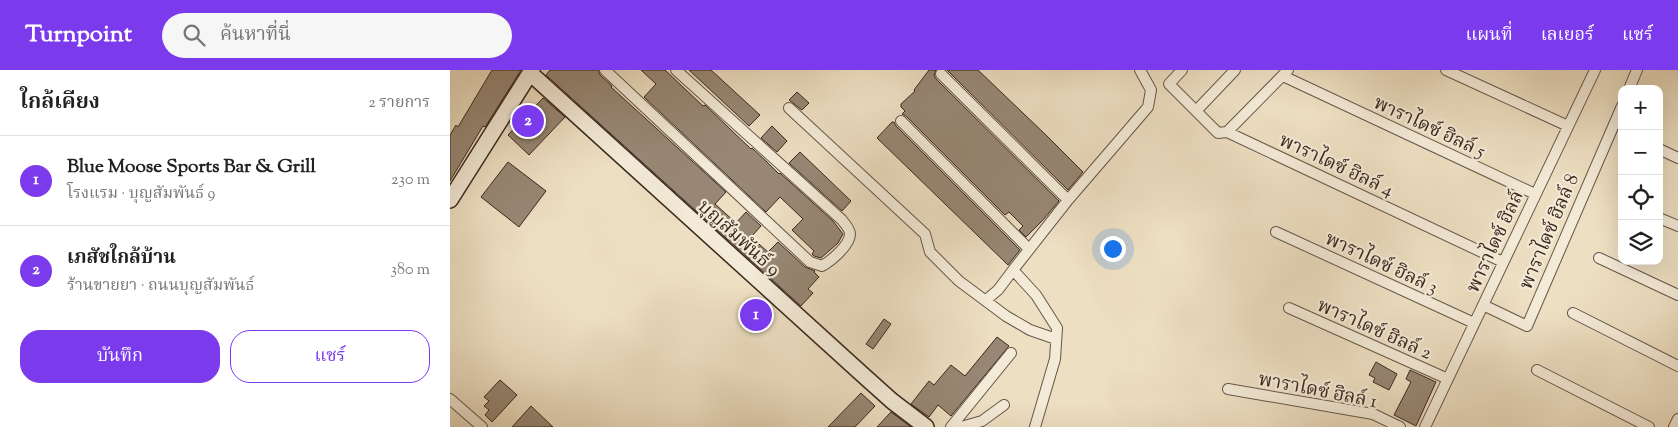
<!DOCTYPE html>
<html lang="th">
<head>
<meta charset="utf-8">
<style>
  :root { --surface:#fff; --page:#f6f6f6; --text:#222; --muted:#767676; --line:#e0e0e0; --accent:#7c3aed }
  body { margin:0; font-family:"Sorts Mill Goudy","Noto Serif Thai",serif; background:var(--page); color:var(--text) }
  .controls { position:absolute; right:15px; top:15px; display:grid; overflow:hidden; border-radius:10px; box-shadow:0 5px 20px #0002 }
  .controls button { width:45px; height:45px; display:grid; place-items:center; padding:0; border:0; border-bottom:1px solid var(--line); background:var(--surface); color:var(--text); font:25px sans-serif }
  .you { position:absolute; left:662px; top:178px; width:18px; height:18px; margin:-12px; border:4px solid #fff; border-radius:50%; background:#1a73e8; box-shadow:0 0 0 8px #1a73e833 }
  .badge { display:grid; place-items:center; width:32px; height:32px; border-radius:50%; background:var(--accent); color:#fff; font-size:16px; font-weight:700 }
  .pin { position:absolute; translate:-50% -50%; border:2px solid #fff; box-shadow:0 1px 5px #0006 }
  .list { margin:0; padding:0; list-style:none }
  h2 { display:flex; justify-content:space-between; align-items:center; height:65px; margin:0; padding:0 20px; font-size:21px }
  h2 small { font-size:16px; font-weight:400; color:var(--muted) }
  .list li { display:grid; grid-template-columns:32px 1fr auto; gap:15px; align-items:center; box-sizing:border-box; height:90px; padding:0 20px; border-top:1px solid var(--line) }
  .list b { display:block; font-size:19px; white-space:nowrap }
  .list p { margin:0; font-size:16px; white-space:nowrap; color:var(--muted) }
  .list em { font-size:16px; font-style:normal; color:var(--muted) }
  .actions { display:flex; gap:10px; padding:15px 20px }
  .actions a { flex:1; padding:11px 0; border:1px solid var(--accent); border-radius:20px; text-align:center; font-size:18px; color:var(--accent) }
  .actions .main { background:var(--accent); color:#fff }
  .icon { flex:none; width:28px; height:28px; fill:none; stroke:currentColor; stroke-width:2; stroke-linecap:round; stroke-linejoin:round }
  .map { position:relative; flex:none; width:1228px; height:357px; overflow:hidden }
  header { display:flex; align-items:center; gap:30px; box-sizing:border-box; height:70px; padding:0 25px; background:var(--accent); color:#fff }
  header strong { font-size:24px }
  nav { display:flex; gap:28px; margin-inline-start:auto; font-size:18px }
  .search { width:350px; height:45px; background:var(--page); display:flex; align-items:center; gap:12px; box-sizing:border-box; padding:0 18px; border-radius:28px; color:var(--muted); font-size:19px }
  main { display:flex }
  aside { flex:1; background:var(--surface) }
  .map>svg:first-child { display:block }
  .building { fill:#978774; stroke:#3a281f }
  .lines { fill:none; stroke-linecap:round; stroke-linejoin:round }
  .street-casing { stroke:#675648; stroke-width:12 }
  .secondary-casing { stroke:#3a281f; stroke-width:18 }
  .street { stroke:#f3ead7; stroke-width:10 }
  .secondary { stroke:#f3ead7; stroke-width:15 }
  .labels { text-anchor:middle; stroke-width:4.5; stroke-linejoin:round; paint-order:stroke }
  .street-label { font-size:19px; fill:#3a281f; stroke:#f3ead7 }
</style>
</head>
<body>
<header>
<strong>Turnpoint</strong>
<div class="search"><svg class="icon" aria-label="search" viewBox="0 0 24 24"><circle cx="10" cy="10" r="6"/><path d="M15 15l6 6"/></svg>ค้นหาที่นี่</div>
<nav><a>แผนที่</a><a>เลเยอร์</a><a>แชร์</a></nav>
</header>
<main>
<aside>
<h2>ใกล้เคียง<small>2 รายการ</small></h2>
<ul class="list">
<li><span class="badge">1</span><div><b>Blue Moose Sports Bar &amp; Grill</b><p>โรงแรม · บุญสัมพันธ์ 9</p></div><em>230 m</em></li>
<li><span class="badge">2</span><div><b>เภสัชใกล้บ้าน</b><p>ร้านขายยา · ถนนบุญสัมพันธ์</p></div><em>380 m</em></li>
</ul>
<div class="actions"><a class="main">บันทึก</a><a>แชร์</a></div>
</aside>
<div class="map">
<svg width="1228" height="357" viewBox="0 0 1228 357">
  <rect width="100%" height="100%" fill="#eddfc2"/>
  <filter id="stains"><feTurbulence type="fractalNoise" baseFrequency=".004" numOctaves="4"/><feColorMatrix values="0 0 0 0 .2 0 0 0 0 .09 0 0 0 0 .02 0 0 0 .5 -.17"/></filter>
  <radialGradient id="worn" r=".72"><stop offset=".6" stop-color="#630" stop-opacity="0"/><stop offset="1" stop-color="#630" stop-opacity=".3"/></radialGradient>
  <path class="building" d="M42,0H71L35,57L33,56L0,111V65L6,55L8,57Z
    M100,0H148L150,5L162,16L161,17L276,122L265,134L286,153L296,142L311,156L301,167L318,182L328,172L355,197L365,201L364,202L369,207L358,219L363,223L351,236L96,5Z
    M191,0H215L253,36L255,35L301,79L302,78L317,92L329,104L330,103L383,151L393,164L388,173L371,188L364,186L362,184L364,181L342,160L353,149L330,127L316,142L194,27L206,14Z
    M239,0H261L310,45L299,56Z
    M479,0H486L484,5L486,9L609,131L593,150L576,167L569,160L573,156L559,142L555,145L456,46L452,44L455,41L451,37V34L465,21L464,20Z
    M497,0H528L597,66L633,102L618,120Z
    M347,22L359,33L352,40L339,30Z
    M93,28L115,47L79,85L58,65Z
    M442,52H444L446,56L570,180L558,195L427,68Z
    M322,56L337,71L327,82L311,68Z
    M350,82L401,131L392,141L339,93Z
    M58,92L96,121L69,157L31,127Z
    M434,249L441,254L423,279L416,274Z
    M547,267L559,276L501,346L488,335L479,347L461,334L479,311L484,315L501,295L515,306Z
    M926,292L947,304L939,320L923,312L925,308L919,305Z
    M960,300L986,312L966,356L944,345L961,312L956,309Z
    M50,310L67,325L42,352L35,345L39,340L34,336L39,331L34,327Z
    M411,323L425,336L405,357H378Z
    M81,336L103,357H62Z
    M441,342L461,357H427Z"/>
  <g class="lines">
    <g class="street-casing">
      <path id="street" d="M155,0L360,192L372,196C381,191 400,175 400,164C400,159 395,154 392,150L226,0
        M732,0L719,14L768,63L777,62L1053,192
        M996,0L1118,56
        M491,4L618,130
        M833,6L1085,124
        M1179,19L1187,0
        M339,38L475,164L480,182L509,211L556,246L580,260L606,269
        M746,41L785,0
        M451,51L579,179
        M777,62L838,0
        M1209,79L1228,88
        M1209,148L1228,156
        M826,162L1024,253
        M1149,188L1228,225
        M536,230L548,220L563,200
        M1033,235L1077,256L1172,36
        M839,238L998,309
        M1123,243L1228,296
        M1087,300L1199,357
        M778,319L923,344L950,357
        M0,329L32,357
        M501,357L561,283
        M511,357L532,351L554,335
        M585,357L605,289L607,258L586,225L563,200L618,130L698,37L701,20L690,0
        M975,357L1145,0
        M1224,357L1228,349"/>
    </g>
    <g class="secondary-casing">
      <path id="secondary" d="M80,3L413,305L442,331L476,357
        M0,130L82,0"/>
    </g>
    <use href="#street" class="street"/>
    <use href="#secondary" class="secondary"/>
  </g>
  <g class="labels">
    <g class="street-label">
      <text transform="translate(980 56) rotate(25)" y="7">พาราไดซ์ ฮิลล์ 5</text>
      <text transform="translate(887 94) rotate(25)" y="7">พาราไดซ์ ฮิลล์ 4</text>
      <text transform="translate(1098 161) rotate(-67)" y="7">พาราไดซ์ ฮิลล์ 8</text>
      <text transform="translate(290 167) rotate(42)" y="7">บุญสัมพันธ์ 9</text>
      <text transform="translate(1044 171) rotate(-65)" y="7">พาราไดซ์ ฮิลล์</text>
      <text transform="translate(932 192) rotate(25)" y="7">พาราไดซ์ ฮิลล์ 3</text>
      <text transform="translate(925 258) rotate(24)" y="7">พาราไดซ์ ฮิลล์ 2</text>
      <text transform="translate(868 319) rotate(11)" y="7">พาราไดซ์ ฮิลล์ 1</text>
    </g>
  </g>
  <rect width="100%" height="100%" filter="url(#stains)"/>
  <rect width="100%" height="100%" fill="url(#worn)"/>
</svg>
<div class="controls">
<button>+</button>
<button>−</button>
<button><svg class="icon" aria-label="locate" viewBox="0 0 24 24"><circle cx="12" cy="12" r="6"/><path d="M12 2v4M12 18v4M2 12h4M18 12h4"/></svg></button>
<button><svg class="icon" aria-label="layers" viewBox="0 0 24 24"><path d="M12 4l9 5-9 5-9-5zM3 14l9 5 9-5"/></svg></button>
</div>
<div class="you"></div>
<div class="pin badge" style="left:306px;top:245px">1</div>
<div class="pin badge" style="left:78px;top:51px">2</div>
</div>
</main>
</body>
</html>
